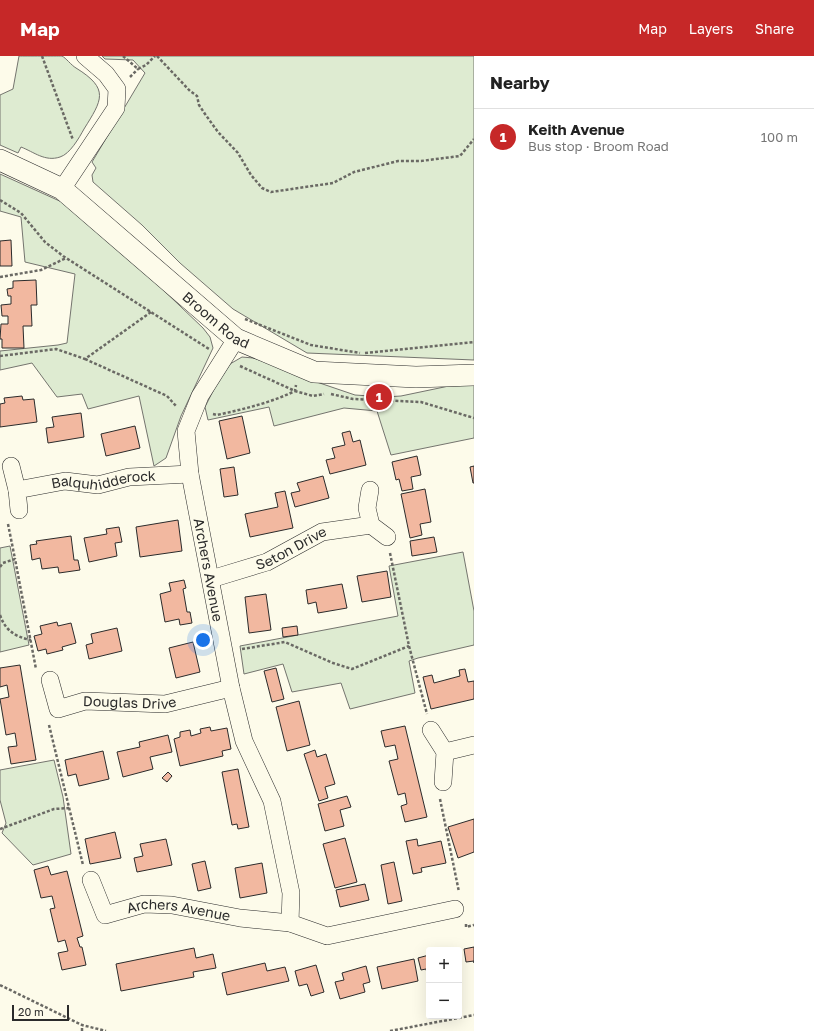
<!DOCTYPE html>
<html lang="en">
<head>
<meta charset="utf-8">
<style>
  :root { --surface:#fff; --page:#f2f2f2; --text:#222; --muted:#767676; --line:#e0e0e0; --accent:#c62828 }
  body { margin:0; font-family:"Golos Text",sans-serif; background:var(--page); color:var(--text) }
  .controls { position:absolute; right:12px; bottom:12px; display:grid; overflow:hidden; border-radius:4px; box-shadow:0 4px 16px #0002 }
  .controls button { width:36px; height:36px; display:grid; place-items:center; padding:0; border:0; border-bottom:1px solid var(--line); background:var(--surface); color:var(--text); font:20px sans-serif }
  .scale { position:absolute; left:12px; bottom:10px; width:57px; box-sizing:border-box; padding-left:4px; border:2px solid #2b2b2b; border-top:0; font-size:11px; line-height:14px; white-space:nowrap; color:#2b2b2b; -webkit-text-stroke:3px #fdfbea; paint-order:stroke }
  .you { position:absolute; left:203px; top:584px; width:14px; height:14px; margin:-10px; border:3px solid #fff; border-radius:50%; background:#1a73e8; box-shadow:0 0 0 6px #1a73e833 }
  .badge { display:grid; place-items:center; width:26px; height:26px; border-radius:50%; background:var(--accent); color:#fff; font-size:13px; font-weight:700 }
  .pin { position:absolute; translate:-50% -50%; border:2px solid #fff; box-shadow:0 1px 4px #0006 }
  .list { margin:0; padding:0; list-style:none }
  h2 { display:flex; justify-content:space-between; align-items:center; height:52px; margin:0; padding:0 16px; font-size:17px }
  h2 small { font-size:13px; font-weight:400; color:var(--muted) }
  .list li { display:grid; grid-template-columns:26px 1fr auto; gap:12px; align-items:center; box-sizing:border-box; height:56px; padding:0 16px; border-top:1px solid var(--line) }
  .list b { display:block; font-size:15px; white-space:nowrap }
  .list p { margin:0; font-size:13px; white-space:nowrap; color:var(--muted) }
  .list em { font-size:13px; font-style:normal; color:var(--muted) }
  .map { position:relative; flex:none; width:474px; height:975px; overflow:hidden }
  header { display:flex; align-items:center; gap:24px; box-sizing:border-box; height:56px; padding:0 20px; background:var(--accent); color:#fff }
  header strong { font-size:19px }
  nav { display:flex; gap:22px; margin-inline-start:auto; font-size:14px }
  main { display:flex }
  aside { flex:1; background:var(--surface) }
  .map>svg:first-child { display:block }
  .green { fill:#deebd1; stroke:#74746e }
  .building { fill:#f2b8a0; stroke:#2b2b2b }
  .lines { fill:none; stroke-linecap:round; stroke-linejoin:round }
  .minor-casing { stroke:#2b2b2b; stroke-width:18 }
  .tertiary-casing { stroke:#2b2b2b; stroke-width:22 }
  .path { stroke:#6a6964; stroke-width:2.5; stroke-dasharray:3 2; stroke-linecap:butt }
  .minor { stroke:#fdfbea; stroke-width:17 }
  .tertiary { stroke:#fdfbea; stroke-width:21 }
  .labels { text-anchor:middle; stroke-width:3; stroke-linejoin:round; paint-order:stroke }
  .street-label { font-size:14px; fill:#2b2b2b; stroke:#fdfbea }
</style>
</head>
<body>
<header>
<strong>Map</strong>
<nav><a>Map</a><a>Layers</a><a>Share</a></nav>
</header>
<main>
<div class="map">
<svg width="474" height="975" viewBox="0 0 474 975">
  <rect width="100%" height="100%" fill="#fdfbea"/>
  <path class="green" d="M19,0C26,0 56,0 62,0C66,2 71,9 76,12C110,33 102,44 84,73C79,82 70,98 60,101C45,106 34,96 21,91L18,97L0,89V39L13,33Z
    M102,0H474V304L307,297L233,253L180,207L142,169L93,126L92,119L96,112L92,106L145,17L133,4L105,3Z
    M0,118L64,147L156,227L203,272L210,281L213,292L181,360L166,402L154,410L139,340L88,353L82,338L57,341L32,307L0,314V295L58,289L67,287L75,218L25,206L21,161L0,155Z
    M242,301L253,302L291,314L302,321L355,339L385,341L401,340L449,330L474,329V382L391,399L377,355L344,352L274,370L269,351L208,364L205,351L215,331L230,308Z
    M10,490L29,589L0,596V492Z
    M463,496L474,555V589L418,602L409,605L415,637L350,653L341,627L292,636L283,608L244,618L240,590L398,560L389,510Z
    M54,704L63,741L71,798L33,809L2,777L6,767L0,744V714Z"/>
  <path class="building" d="M11,184L12,210H0V185Z
    M36,224L37,249H31L32,270H23L24,292H2V283H0L1,268H8V260H2L1,249L11,248V240H8L7,233L13,232V225Z
    M22,340L23,344L34,343L37,366L0,371V348L5,347L4,342Z
    M81,357L84,381L48,387L46,372L54,371L52,361Z
    M242,360L250,397L227,403L219,365Z
    M135,370L140,392L106,400L101,378Z
    M350,375L353,386L360,384L366,409L330,418L326,404L335,402L332,392L345,389L342,377Z
    M417,400L421,419L411,421L413,433L402,435L399,423L396,424L392,406Z
    M474,410V427H473L470,411Z
    M234,411L238,439L224,441L220,413Z
    M323,420L329,442L295,451L291,437L300,435L297,427Z
    M425,433L431,466L420,468L422,479L410,482L401,438Z
    M285,435L293,472L250,481L245,458L278,451L275,437Z
    M178,464L182,495L140,501L136,471Z
    M119,471L122,486L115,487L117,500L89,506L84,482L107,478L106,473Z
    M71,480L74,504H78L80,514L59,517L58,511L42,513L40,502L32,504L30,489L37,488L36,485Z
    M434,481L437,496L412,500L410,485Z
    M387,515L391,541L362,546L357,520Z
    M184,524L186,532L183,533L187,556H190L192,567L180,569L179,563L165,566L160,538L171,535L169,527Z
    M342,528L347,552L318,557L316,546L308,548L306,534Z
    M266,538L271,574L249,577L245,541Z
    M57,566L58,570L71,567L76,587L62,591L63,594L47,598L46,593L38,595L34,580L42,578L40,570Z
    M297,570L298,579L283,581L282,572Z
    M117,572L122,595L89,603L86,589L93,587L91,578Z
    M193,586L200,616L176,622L169,592Z
    M20,609L36,704L11,708L8,691L17,690L15,677L6,679L0,643L9,641L7,629L0,631V612Z
    M276,612L284,643L272,646L264,615Z
    M465,613L468,626L474,625V643L431,653L423,621L432,619L434,627L460,620L459,614Z
    M299,645L310,689L287,695L276,651Z
    M405,670L427,761L405,766L401,750L407,748L405,737L398,739L389,705L398,703L395,689L385,691L381,675Z
    M210,671L211,675L227,672L231,693L222,695L223,700L180,710L174,683L180,681V676L190,674L191,680L201,677L200,673Z
    M168,679L172,696L150,701L153,713L123,721L117,696L140,691L139,686Z
    M315,694L317,701L326,698L335,728L325,731L328,742L319,745L304,698Z
    M103,695L109,723L79,730L76,718L68,720L65,704Z
    M238,713L249,771L238,773L237,768L232,769L222,716Z
    M168,716L172,720L167,726L162,722Z
    M347,740L351,751L340,754L344,770L325,775L318,748Z
    M474,763V796L458,802L448,771Z
    M115,776L121,802L90,808L85,783Z
    M345,782L357,826L335,832L323,788Z
    M166,783L172,809L137,816L134,802L143,800L140,788Z
    M417,783L418,790L441,785L446,807L421,812L422,816L413,818L406,785Z
    M205,805L211,832L198,835L192,808Z
    M394,806L402,845L388,848L381,809Z
    M262,807L267,837L240,842L235,812Z
    M48,810L51,819L67,815L83,880L77,882L80,891H82L86,909L62,914L58,897L68,895L65,884L58,886L50,853L55,852L52,840L41,842L34,814Z
    M365,828L369,844L340,851L336,834Z
    M474,891V907V905L466,906L464,893Z
    M194,892L196,902L213,898L216,912L193,916L194,921L121,935L116,908Z
    M429,899V926L426,913L421,914L418,902Z
    M414,903L418,925L382,933L377,911Z
    M265,907L267,915L285,911L289,925L227,939L222,917Z
    M316,909L324,936L311,940L307,928L299,930L295,915Z
    M366,910L370,926L363,928L365,936L340,943L335,926L344,924L342,917Z"/>
  <g class="lines">
    <g class="minor-casing">
      <g id="minor">
        <path d="M62,133L116,52L117,33L106,18L85,0"/>
        <path id="s1" d="M236,283L200,340L186,375L190,418L231,632L244,685L272,745L291,837L290,867"/>
        <path d="M11,410L17,434"/>
        <path d="M370,434L367,452L371,469L387,481"/>
        <path id="s2" d="M19,454L17,434L65,425L98,429L129,421L190,418"/>
        <path id="s3" d="M211,523L267,506L322,476L371,469"/>
        <path id="s4" d="M50,624L58,653L85,645L165,648L231,632"/>
        <path d="M431,674L445,696L443,726"/>
        <path d="M445,696L474,689"/>
        <path id="s5" d="M91,824L105,859L144,848L172,849L240,862L290,867L327,880L455,853"/>
      </g>
    </g>
    <g class="tertiary-casing">
      <g id="tertiary">
        <path id="s6" d="M0,104L62,133L236,283L314,316L416,321L474,319"/>
      </g>
    </g>
    <path class="path" d="M42,0L73,84
      M123,0L138,13L146,9L155,0
      M157,0L190,35L197,40L199,49L205,58L218,76L238,97L251,119L262,132L271,136L333,127L354,116L398,105H421L460,100L474,83
      M130,21L138,13
      M0,144L21,157L45,186L63,200L209,293
      M0,221L41,214L66,202
      M245,263L311,289L360,297
      M365,297L474,286
      M0,300L56,293L85,303L151,256
      M85,303L167,340L176,350
      M240,310L295,335L313,340L324,338
      M331,338L353,343L421,346L474,362
      M213,358L217,359C244,353 270,347 295,335L296,329
      M8,468L15,503
      M390,497L409,590L427,658
      M0,511L3,507L15,503L36,613
      M0,559C5,574 15,581 31,584
      M242,593L285,586L333,607L352,613L409,590
      M49,669L83,809
      M440,743L459,836
      M0,773L54,753L69,752
      M466,868V871L474,869
      M0,929L82,969L106,975
      M82,975V969
      M390,975L474,959"/>
    <use href="#minor" class="minor"/>
    <use href="#tertiary" class="tertiary"/>
  </g>
  <g class="labels">
    <g class="street-label">
      <text dy="5" stroke="none"><textPath href="#s6" startOffset="271">Broom Road</textPath></text>
      <text dy="5" stroke="none"><textPath href="#s2" startOffset="108">Balquhidderock</textPath></text>
      <text dy="5" stroke="none"><textPath href="#s3" startOffset="86">Seton Drive</textPath></text>
      <text dy="5" stroke="none"><textPath href="#s1" startOffset="246">Archers Avenue</textPath></text>
      <text dy="5" stroke="none"><textPath href="#s4" startOffset="103">Douglas Drive</textPath></text>
      <text dy="5" stroke="none"><textPath href="#s5" startOffset="113">Archers Avenue</textPath></text>
    </g>
  </g>
</svg>
<div class="controls">
<button>+</button>
<button>−</button>
</div>
<div class="scale">20 m</div>
<div class="you"></div>
<div class="pin badge" style="left:379px;top:341px">1</div>
</div>
<aside>
<h2>Nearby<small></small></h2>
<ul class="list">
<li><span class="badge">1</span><div><b>Keith Avenue</b><p>Bus stop · Broom Road</p></div><em>100 m</em></li>
</ul>
</aside>
</main>
</body>
</html>
